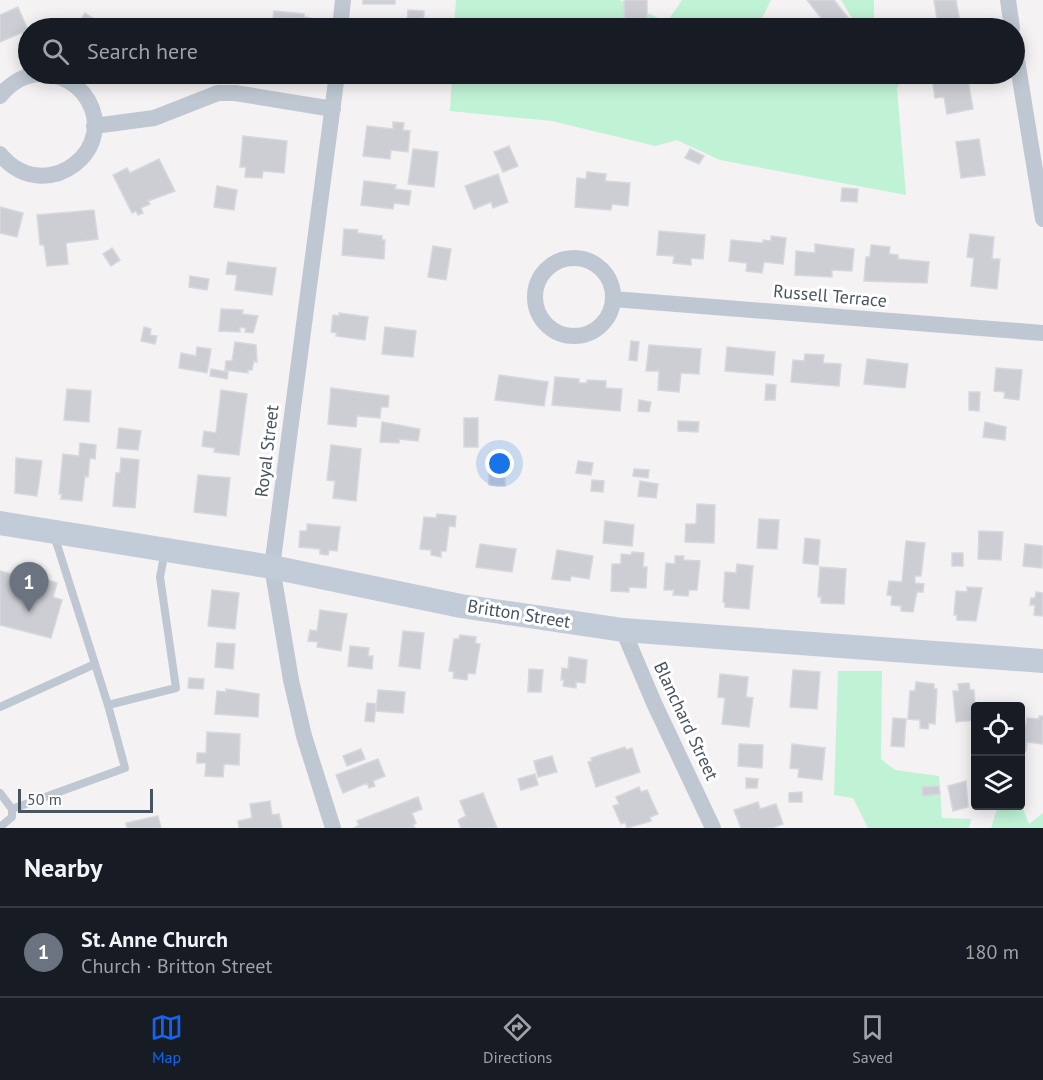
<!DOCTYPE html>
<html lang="en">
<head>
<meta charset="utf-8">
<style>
  :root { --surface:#171b24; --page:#20242c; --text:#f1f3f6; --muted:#9ea1a6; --line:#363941; --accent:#1165f0 }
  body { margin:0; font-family:"PT Sans",sans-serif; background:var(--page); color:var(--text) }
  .controls { position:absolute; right:18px; bottom:18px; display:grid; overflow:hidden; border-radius:6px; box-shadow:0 3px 15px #0003 }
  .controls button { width:54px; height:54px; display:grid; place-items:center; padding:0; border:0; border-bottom:2px solid var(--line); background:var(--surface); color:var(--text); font:30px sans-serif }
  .scale { position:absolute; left:18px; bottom:15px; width:135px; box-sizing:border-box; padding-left:6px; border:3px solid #485461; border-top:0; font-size:16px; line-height:21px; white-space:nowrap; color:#485461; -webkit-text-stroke:4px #fff; paint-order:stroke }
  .you { position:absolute; left:500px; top:464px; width:21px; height:21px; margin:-15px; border:4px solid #fff; border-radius:50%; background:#1a73e8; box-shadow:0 0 0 9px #1a73e833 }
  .badge { display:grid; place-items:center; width:39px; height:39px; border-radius:50%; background:var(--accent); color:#fff; font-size:20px; font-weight:700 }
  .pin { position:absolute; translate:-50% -50px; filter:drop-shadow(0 2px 3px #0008) }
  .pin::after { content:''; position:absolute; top:32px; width:21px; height:18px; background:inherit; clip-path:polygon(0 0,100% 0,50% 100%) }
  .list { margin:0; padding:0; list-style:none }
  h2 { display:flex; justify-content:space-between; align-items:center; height:78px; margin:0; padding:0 24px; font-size:26px }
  h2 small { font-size:20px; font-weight:400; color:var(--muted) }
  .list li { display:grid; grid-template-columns:39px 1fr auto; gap:18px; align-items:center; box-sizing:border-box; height:90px; padding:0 24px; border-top:2px solid var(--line) }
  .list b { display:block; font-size:22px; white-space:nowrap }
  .list p { margin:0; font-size:20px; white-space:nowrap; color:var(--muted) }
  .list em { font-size:20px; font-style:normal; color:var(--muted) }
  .icon { flex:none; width:33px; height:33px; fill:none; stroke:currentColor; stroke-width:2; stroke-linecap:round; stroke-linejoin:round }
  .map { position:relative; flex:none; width:1043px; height:828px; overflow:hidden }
  .search { position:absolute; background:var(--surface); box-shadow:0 3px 15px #0003; left:18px; right:18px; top:18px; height:66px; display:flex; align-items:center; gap:15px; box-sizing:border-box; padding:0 21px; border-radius:33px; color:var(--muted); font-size:22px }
  .sheet { height:168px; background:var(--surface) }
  nav { display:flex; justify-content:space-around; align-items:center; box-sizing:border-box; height:84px; border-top:2px solid var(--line); background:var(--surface); font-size:16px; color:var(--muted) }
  nav a { display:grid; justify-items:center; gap:3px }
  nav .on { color:var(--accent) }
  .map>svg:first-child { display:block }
  .green { fill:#c0f2d6 }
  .building { fill:#ccced4; stroke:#d6d8de; stroke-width:1.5 }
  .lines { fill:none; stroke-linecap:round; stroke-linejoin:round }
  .lane { stroke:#bfc8d2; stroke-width:8 }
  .street { stroke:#bfc8d2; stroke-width:16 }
  .secondary { stroke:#c2ccd9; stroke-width:24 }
  .labels { text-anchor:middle; stroke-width:6; stroke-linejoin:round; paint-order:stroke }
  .street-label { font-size:18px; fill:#485461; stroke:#fff }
</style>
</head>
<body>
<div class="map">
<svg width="1043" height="828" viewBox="0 0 1043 828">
  <rect width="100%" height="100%" fill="#f4f2f2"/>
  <path class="green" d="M456,0H619L667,22L682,0H771L757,28H454Z
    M841,0H874V28H858Z
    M452,74H902L897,89L906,195L720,160L677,140L655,146L552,121L450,111Z
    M838,671H882L881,759L895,770L939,776L942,818L971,819L969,828H868L853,798L834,795Z
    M1021,803L1029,824L1043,813V828H991L998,806H1020Z"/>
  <path class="building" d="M363,0H395V4H363Z
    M624,0H647V28H625Z
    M807,0H834L852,23L846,28H820L825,23Z
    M934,0H956L960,22L938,25Z
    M18,7L28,30L0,42V15Z
    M408,10L424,11L423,28H407Z
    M274,11L304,14V17L310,18L309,28H267L268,19H273Z
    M85,13L107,28H75Z
    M374,74H398V81L374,79Z
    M946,74H967L973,109L947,114L944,97L935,98L932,77Z
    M393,122L404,123L403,130L410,131L408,152L391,150L390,159L363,156L367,126L393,129Z
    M243,136L287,141L284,173L263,171L262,178L245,177L246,167H240Z
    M979,139L985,175L961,178L956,142Z
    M509,146L518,166L503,172L494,152Z
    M413,149L438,152L434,187L408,184Z
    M690,149L704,156L699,164L685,158Z
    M159,159L175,191L148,201L150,204L141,208L143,213L138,215L136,211L132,213L113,175L127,168L130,173Z
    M587,172L606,174L605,181L630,183L628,206L612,204L611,210L575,207L577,178L586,179Z
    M498,174L508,202L493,208L491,202L474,209L465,186Z
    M364,181L396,185L395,189L411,191L409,205L394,203L393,209L361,205Z
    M217,186L237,190L234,210L214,207Z
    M842,188L858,189L857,202L841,201Z
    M0,207L23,213L17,237L0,233Z
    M94,210L98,239L66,243L68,264L47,266L44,245H40L37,215Z
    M344,229L358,230L357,233L382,236V240H385L384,259L342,255Z
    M659,231L705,235L703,259L691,258V265L673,263L674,256L657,255Z
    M970,234L994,237L992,259H1000L997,289L971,286L974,258L967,257Z
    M771,236L786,238L783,264L764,262L762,273L746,271L747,263L729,261L731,240L763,243V240L771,241Z
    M815,244L854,249L852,271L832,270V277L795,275L796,251L815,253Z
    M871,245L890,247L889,254L898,255V259L929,262L927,283L864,281L866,257H870Z
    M433,246L451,249L446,280L428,277Z
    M112,248L120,260L111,266L103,254Z
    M228,262L276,268L272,295L235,290L237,275L226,274Z
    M190,276L209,279L207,290L189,287Z
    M221,309L243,310L242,314L258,316L253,333L245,332L246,328L240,327V332L219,331Z
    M339,313L368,317L365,340L336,336L337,333L331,332L333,315L339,316Z
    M144,327L151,329L150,335L157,336L155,344L141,341Z
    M385,327L416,331L413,357L382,354Z
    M631,341L639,342L637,361L629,360Z
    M235,342L256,345L257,362L254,361L252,370H248V373L225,370L226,361H232Z
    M649,345L701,349L699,374L681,373L679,392L658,390L659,371H646Z
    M197,347L211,349L207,373L179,368L181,353L196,356Z
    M727,347L775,352L773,375L725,371Z
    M805,354L824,355L823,363L841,364L839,386L791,382L793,360L804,361Z
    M867,359L908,364L905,388L864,384Z
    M996,368L1022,370L1019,400L1004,398L1005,392L994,391Z
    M211,369L228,372L227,379L210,376Z
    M499,375L548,382L544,406L495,400Z
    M555,377L579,379V383H587V380L606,381V388L622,389L620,411L552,405Z
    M766,384L776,385L775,400H765Z
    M331,388L389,396L388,407H381L380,418L357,416L356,427L328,424Z
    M67,389L91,391L89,422L64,420Z
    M221,390L247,394L239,455L214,452L215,448L202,446L204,431L216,433Z
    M969,392H980L979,411L969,410Z
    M639,400L651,402L649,412L638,411Z
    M464,418H478V447H464Z
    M678,421L699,422L698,432L678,431Z
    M382,422L420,429L418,441L399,439V443L380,442Z
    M985,422L1006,427L1005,440L983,437Z
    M119,428L141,431L138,450L117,448Z
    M80,443L96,445L95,459L90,458L88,477L85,476L82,501L61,499L62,494H59L63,454L79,456Z
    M331,445L361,449L356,501L333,498L335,481L327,480Z
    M16,458L42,461L37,496L15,493Z
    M121,458L139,460L135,508L113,506L116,473H120Z
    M578,461L593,463L591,475L576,473Z
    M634,469L649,470L648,478L633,476Z
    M489,473L505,474V486L489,485Z
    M198,475L230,478L226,516L194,512Z
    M592,480L604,481L603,492L591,491Z
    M640,481L658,484L656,498L638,496Z
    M697,504L715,505L714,543L685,542L686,524H696Z
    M437,514L456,516L455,527L449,526L446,551H441V557L431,555V550L420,549L424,517L436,518Z
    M759,519L779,520L777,549L757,548Z
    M605,521L634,525L632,546L603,543Z
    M307,524L340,527L337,551L329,550L328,555L320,554V549L299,547L300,531H307Z
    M979,531L1003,532L1001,560L978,559Z
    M805,538L820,540L818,565L803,563Z
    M906,541L925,543L921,576H915V583L924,584L923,592H917L913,612L901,611V606L891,605L892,596L887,595L889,581L902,582Z
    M480,544L516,549L512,572L476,567Z
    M1025,544L1043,546L1042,568L1023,566Z
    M557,550L593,556L589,579L571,576L570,581L552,579Z
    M632,552L644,553L643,567H647L646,588L629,587V592L611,591L612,564H621V554L631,555Z
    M952,553H963V566H952Z
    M675,556H684L683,560L700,561L697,590H689L688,596L673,595L674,590H664L666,563L675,564Z
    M737,564L753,566L749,609L725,607V603L723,602L725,572L736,573Z
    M820,567L846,569L844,604L821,603V597H818Z
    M26,569L43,574L41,578L57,583L53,597L62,600L51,638L0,625V571L24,577Z
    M967,587L982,588L976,621L957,620V615H954L956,591L967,592Z
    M212,590L239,593L235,629L208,626Z
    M1036,592L1043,593V616L1034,615L1035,605H1030L1031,598H1035Z
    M320,610L347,614L341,651L317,647L318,642L308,641L310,630L317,631Z
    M403,631L424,633L420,669L399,666Z
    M460,635L476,637L475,643L480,644L475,674L468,673L467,680L453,678L454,672L449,671L454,639H459Z
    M217,643L235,644L233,669L215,667Z
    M350,646L369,648L368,656H373L372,669L348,666Z
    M569,657L587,660L585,683L576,682V688L563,686L564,680H561L562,668L568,669Z
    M529,669L543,670L541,692H528Z
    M793,670L820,672L817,709L790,707Z
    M720,674L748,677L746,697L753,698L749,727L722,724L725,698L718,697Z
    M189,678L204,679L203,689L188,688Z
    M916,682L934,684V689H937L935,724L929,723L928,729L920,728V720L908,719L910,691H915Z
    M969,683L970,690H974L976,720L956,722L953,691H959L958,684Z
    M226,689L259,694L258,717L215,714L217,691L226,692Z
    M378,690L405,692L403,713L376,711Z
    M367,703L376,704L374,722L365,721Z
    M1039,716H1043V744L1027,742L1026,751L1020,750V725H1026L1027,718L1039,719Z
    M893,718L906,719L904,747L891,746Z
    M207,732L240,734L239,765L224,764L223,777L205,776L206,763H197V753H206Z
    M739,744L763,745L762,768L738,766Z
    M792,744L825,748L822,780L798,777L799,769L790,768Z
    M625,747L626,750L632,748L640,772L596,787L588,762L592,761L591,758Z
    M361,749L365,759L347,766L343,756Z
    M552,756L557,772L538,777L534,761Z
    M378,759L385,776L373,781L375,786L369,788L367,783L343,793L336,775Z
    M535,774L538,785L521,790L518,779Z
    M746,778L758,779L757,788H746Z
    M966,781L968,807L953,811L948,786Z
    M939,786L940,794L923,796L922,787Z
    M639,787L641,792L647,790L658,814L650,817L651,821L627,828L625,822L621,824L613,806L619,804L616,797Z
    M802,792V802H789V793Z
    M483,793L497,828H461L458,820L466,816L460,801Z
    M418,797L422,809L412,813L416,823L413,825L415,828H354L359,825L357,821Z
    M270,801L272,815L279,814L282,828H239L238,821L252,818L250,804Z
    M758,802L760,809L776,804L783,824L772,828H741L734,810Z
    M158,816L161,828H127L126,823Z"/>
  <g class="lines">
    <path class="lane" d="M95,664L108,705
      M0,707L95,664L54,535
      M0,793L12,809
      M0,827L12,817V809L125,768L108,705L176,688L160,577L165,551"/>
    <path class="street" d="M1008,0L1012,28
      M340,28L343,0
      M1014,42L1043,219
      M0,96C13,80 31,71 52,75C64,77 75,84 83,93C125,146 46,210 0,154
      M94,126L154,118L218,93H235L333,109
      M535 297a39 39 0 1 1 78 0a39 39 0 1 1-78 0Z
      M613,299L1043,333
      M623,630L654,703L713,828
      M333,828L304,736L291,680L272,567L337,74"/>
    <path class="secondary" d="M0,523L272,567L461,606L623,630L1043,661"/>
  </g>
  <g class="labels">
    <g class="street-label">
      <text transform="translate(830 296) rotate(5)" y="6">Russell Terrace</text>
      <text transform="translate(267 451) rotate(-83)" y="6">Royal Street</text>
      <text transform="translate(519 614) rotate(9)" y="6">Britton Street</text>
      <text transform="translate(686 721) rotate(65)" y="6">Blanchard Street</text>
    </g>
  </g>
</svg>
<div class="controls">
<button><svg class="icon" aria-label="locate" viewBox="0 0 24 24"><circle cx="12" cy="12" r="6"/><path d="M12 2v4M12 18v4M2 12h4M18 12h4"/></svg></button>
<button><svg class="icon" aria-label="layers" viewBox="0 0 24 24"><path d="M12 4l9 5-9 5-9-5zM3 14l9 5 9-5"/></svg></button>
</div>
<div class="scale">50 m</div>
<div class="you"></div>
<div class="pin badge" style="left:29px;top:612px;background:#6b7280">1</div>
<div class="search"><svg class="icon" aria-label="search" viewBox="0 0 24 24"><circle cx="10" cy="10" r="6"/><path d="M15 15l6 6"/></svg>Search here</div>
</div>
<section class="sheet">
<h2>Nearby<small></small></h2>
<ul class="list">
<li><span class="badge" style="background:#6b7280">1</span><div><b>St. Anne Church</b><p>Church · Britton Street</p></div><em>180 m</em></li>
</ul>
</section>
<nav>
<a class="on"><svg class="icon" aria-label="map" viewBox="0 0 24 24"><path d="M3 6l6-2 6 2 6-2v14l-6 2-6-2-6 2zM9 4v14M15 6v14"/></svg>Map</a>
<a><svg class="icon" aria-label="directions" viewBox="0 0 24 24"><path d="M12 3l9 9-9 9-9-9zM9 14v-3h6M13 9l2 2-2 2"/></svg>Directions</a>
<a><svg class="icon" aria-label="saved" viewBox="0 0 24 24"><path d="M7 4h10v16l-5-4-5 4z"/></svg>Saved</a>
</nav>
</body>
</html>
